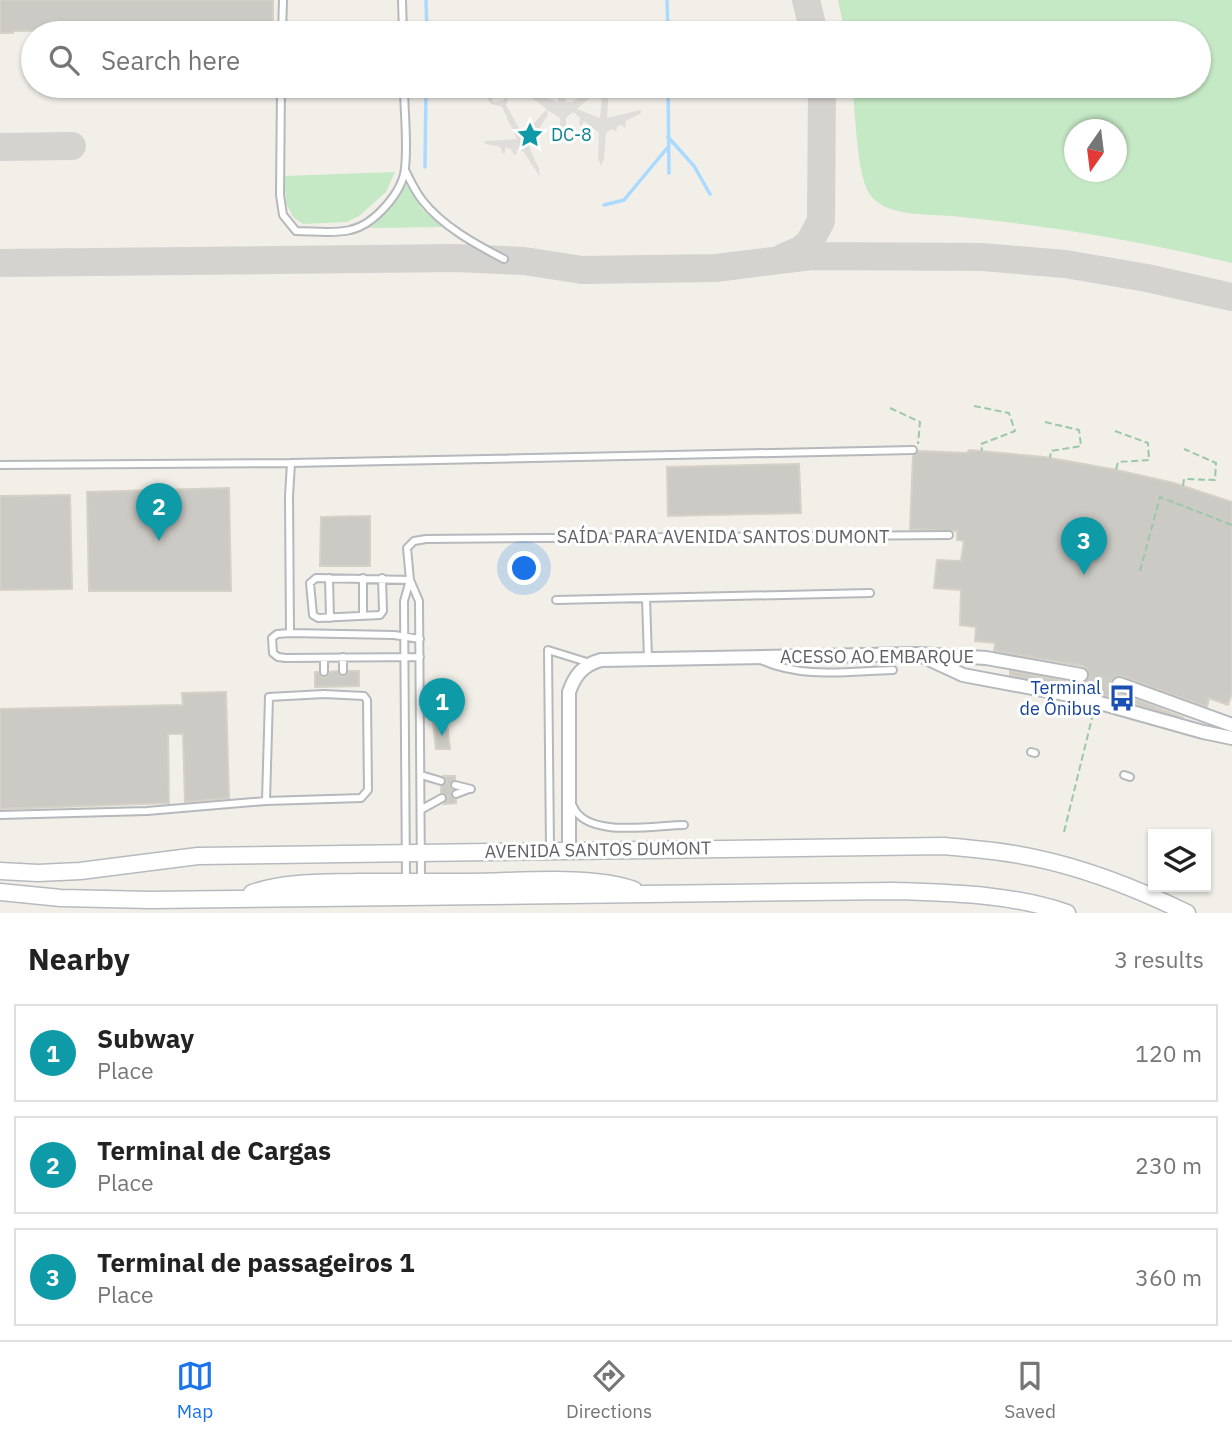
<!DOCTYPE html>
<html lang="en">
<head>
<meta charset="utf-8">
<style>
  :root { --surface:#fff; --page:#f2f2f2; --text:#222; --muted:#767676; --line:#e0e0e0; --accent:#1a73e8 }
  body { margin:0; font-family:"IBM Plex Sans",sans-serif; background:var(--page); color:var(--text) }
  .controls { position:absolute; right:21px; bottom:21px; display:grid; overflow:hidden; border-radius:0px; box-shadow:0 2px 5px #0004 }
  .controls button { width:63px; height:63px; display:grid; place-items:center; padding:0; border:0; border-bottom:2px solid var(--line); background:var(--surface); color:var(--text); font:35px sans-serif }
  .compass { position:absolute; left:1064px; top:119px; width:63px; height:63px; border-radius:50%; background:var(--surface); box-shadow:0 2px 5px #0004; rotate:194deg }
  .you { position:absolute; left:525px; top:569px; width:24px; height:24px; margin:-18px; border:5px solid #fff; border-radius:50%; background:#1a73e8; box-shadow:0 0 0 10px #1a73e833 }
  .badge { display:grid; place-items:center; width:46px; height:46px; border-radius:50%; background:var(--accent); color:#fff; font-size:23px; font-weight:700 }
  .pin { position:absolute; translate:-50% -58px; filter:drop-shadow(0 2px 4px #0008) }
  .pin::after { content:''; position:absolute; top:37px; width:24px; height:21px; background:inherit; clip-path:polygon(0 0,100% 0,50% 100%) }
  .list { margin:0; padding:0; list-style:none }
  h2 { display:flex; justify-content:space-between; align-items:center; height:91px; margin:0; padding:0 28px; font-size:30px }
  h2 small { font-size:23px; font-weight:400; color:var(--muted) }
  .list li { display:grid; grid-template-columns:46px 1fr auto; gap:21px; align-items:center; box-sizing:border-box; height:98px; margin:0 14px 14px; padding:0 14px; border:2px solid var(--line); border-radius:0px }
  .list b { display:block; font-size:26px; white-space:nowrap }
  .list p { margin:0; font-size:23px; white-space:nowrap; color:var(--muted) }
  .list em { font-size:23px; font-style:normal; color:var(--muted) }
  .icon { flex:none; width:38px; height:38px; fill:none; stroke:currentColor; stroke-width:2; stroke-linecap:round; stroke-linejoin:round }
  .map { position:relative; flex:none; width:1232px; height:913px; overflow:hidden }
  .search { position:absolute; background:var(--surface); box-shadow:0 2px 5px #0004; left:21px; right:21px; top:21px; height:77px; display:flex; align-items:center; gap:18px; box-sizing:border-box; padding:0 24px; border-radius:38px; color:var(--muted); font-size:26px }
  .sheet { height:427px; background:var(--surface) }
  nav { display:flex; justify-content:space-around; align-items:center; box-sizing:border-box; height:98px; border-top:2px solid var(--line); background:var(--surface); font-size:19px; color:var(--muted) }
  nav a { display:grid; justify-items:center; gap:4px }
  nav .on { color:var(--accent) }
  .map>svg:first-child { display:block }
  .industrial { fill:#e0deda }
  .green { fill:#c5e8c5; fill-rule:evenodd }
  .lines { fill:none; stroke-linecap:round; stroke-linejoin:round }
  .stream { stroke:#aadaff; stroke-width:3.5 }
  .taxiway { stroke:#d4d3d0; stroke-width:28 }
  .building { fill:#cccac5; stroke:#d6d1c6; stroke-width:2 }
  .street-tunnel { stroke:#ccccc8; stroke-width:12; stroke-dasharray:12 6; stroke-linecap:butt }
  .lane-casing { stroke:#b5b8bc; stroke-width:10 }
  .street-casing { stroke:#b5b8bc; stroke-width:16 }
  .secondary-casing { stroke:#b6babf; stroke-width:19 }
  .path { stroke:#9cc7a9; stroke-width:2; stroke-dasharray:7 3.5; stroke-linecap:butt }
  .lane { stroke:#fff; stroke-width:6 }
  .street { stroke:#fff; stroke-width:12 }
  .secondary { stroke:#fff; stroke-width:16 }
  .labels { text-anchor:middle; stroke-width:6; stroke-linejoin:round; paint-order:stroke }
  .culture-label { font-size:18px; fill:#0d838f; stroke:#fff; text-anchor:start }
  .street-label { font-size:18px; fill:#5f6368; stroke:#fff }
  .transit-label { font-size:18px; fill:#164399; stroke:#fff; text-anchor:end }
</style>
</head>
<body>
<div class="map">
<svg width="1232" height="913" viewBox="0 0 1232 913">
  <rect width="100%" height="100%" fill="#f1efe8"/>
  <path class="industrial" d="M480,86H493L489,89L493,102L502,101L510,93L506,105L523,135L547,109L529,96V92L558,102L559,86H564L566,102H572L595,88V93L577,109L600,118L603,86H609L607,118L641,110V113L626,121L625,128L623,127L622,124L617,127L616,132L612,129L606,133L604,159L601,166L598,158L599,133L593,128L591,132L588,131L589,125L584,121L582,126L579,125L580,118L573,112L566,118V136L564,142L561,136L560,118L547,110L548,115L540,127L544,133L541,135L538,131L535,137L537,141L535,143L533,141L529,147L539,169L540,177L523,151L516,150L517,154L514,155L511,149L505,148V153L503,154L500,147L485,144L484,141L517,139L502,107L491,104Z"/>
  <path class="green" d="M838,0H1232V263C1140,241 1046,225 952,216C928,214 888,217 871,196C856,178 856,111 852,86H1199V33H845ZM1074,130H1116V172H1074Z
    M395,172L386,192L359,216L347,222L303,224L293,217L286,203L284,176Z
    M406,184L422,209L442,227L369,228C384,216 397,202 406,184Z"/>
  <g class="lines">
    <path class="stream" d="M426,0L427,33
      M667,0L668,33
      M668,86L669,173
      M668,137L694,166L710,194
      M425,167L426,86
      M604,205L624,200L668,147"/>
    <path class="taxiway" d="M806,0L814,33
      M0,147L72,146
      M784,257L800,250L809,243L821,221L822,86
      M0,263L457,258L524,261L582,270L716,268L812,256L982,257L1065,264L1147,278L1232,297"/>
  </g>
  <path class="building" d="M0,0H273V28L13,31V33H0Z
    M969,450L1044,457L1112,469L1174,483L1232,502V693L1228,705L1209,698L1207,707L1121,676H1117L1111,680V686L1116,692L1184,718L1077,688L1010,675V671L1080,684L1087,681L1090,676L1087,669L1083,666L994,651L995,643L975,641L976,627L960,625L961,590L934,588L937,560L961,561L964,541L957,540V531L910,529L913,456L919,451L967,453Z
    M799,464L801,513L668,516L667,467Z
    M229,488L231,591H89L87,492Z
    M70,495L72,589L0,590V496Z
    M370,516V566H320L321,517Z
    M337,671L340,676L344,677L349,671H359V686L315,687V672H318L321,677L325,678L330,672Z
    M226,692L229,798L185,802L183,734H168L169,803L0,809V709L183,705L182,693Z
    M433,722L447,723L450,749H436Z
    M444,776H455V779L451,782L449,786L452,790L451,795L456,800V803L444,804L448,797L441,792V787L447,782Z"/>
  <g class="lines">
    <path class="street-tunnel" d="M1081,675L1119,684"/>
    <g class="lane-casing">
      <path id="lane" d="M402,0L403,33
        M282,33L283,0
        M281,86L280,195L283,215L296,231C313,231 334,234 350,230C374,225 403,192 405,168C408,141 404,112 404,86
        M405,170C410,180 415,191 422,200C442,226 475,244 504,259
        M0,465L291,463L913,450
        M329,578L330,618
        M382,578L383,611L380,615L318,618L313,615L310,583L316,578L410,580
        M646,598L648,659
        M556,600L870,593
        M363,616V578
        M290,633L289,496L291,463
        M420,639L394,635L290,633L277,634L272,638L273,653L278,657L286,658L420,657
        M324,658V672
        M761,660C802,679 849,671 893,670
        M343,671V657
        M1031,752L1035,753
        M421,775L441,781
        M1124,775L1130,777
        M455,785L471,789
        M456,794L469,789
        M573,806C586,839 655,825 684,825
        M422,809L442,798
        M0,815L147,811L266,801L361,798L368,790L367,700L364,696L324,694L269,697L266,801
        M550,849L548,650L590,663
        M421,880L419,601L410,580L407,548L414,541L426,539L949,535
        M406,881L404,601L410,580"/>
    </g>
    <g class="street-casing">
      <path id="street" d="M922,656L963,675L1075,696L1203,732L1232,738
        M1119,684L1232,725
        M569,850V692C575,675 583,665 601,660L918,654L986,658L1081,675"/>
    </g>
    <g class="secondary-casing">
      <path id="secondary" d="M0,871L38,873L80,871L198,856L944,846C974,849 1005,851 1035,858C1088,869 1138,889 1187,913
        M0,892L61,898L151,900L895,891C952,893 1012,894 1067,913
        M252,893C286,881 323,883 358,882C395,882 432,882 470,882C516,882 592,874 634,890"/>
    </g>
    <path class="path" d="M974,406L1009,413L1015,431L981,444L982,451
      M890,408L920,422L918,444
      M1045,422L1079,430L1081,446L1051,451L1050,458
      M1115,431L1148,443L1149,460L1118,462L1116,470
      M1183,486L1184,479L1215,480L1216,463L1184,449
      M1140,571L1160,497L1232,525
      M1064,832L1093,714"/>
    <use href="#lane" class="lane"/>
    <use href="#street" class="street"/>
    <use href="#secondary" class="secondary"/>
  </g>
  <defs>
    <g id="sight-bare" transform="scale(2.1)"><path d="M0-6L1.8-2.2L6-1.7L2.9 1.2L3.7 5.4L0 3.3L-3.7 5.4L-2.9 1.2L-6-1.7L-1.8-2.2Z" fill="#0f9aa8" stroke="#fff" stroke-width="2.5" paint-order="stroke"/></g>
    <g id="bus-bare" transform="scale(2.1)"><path d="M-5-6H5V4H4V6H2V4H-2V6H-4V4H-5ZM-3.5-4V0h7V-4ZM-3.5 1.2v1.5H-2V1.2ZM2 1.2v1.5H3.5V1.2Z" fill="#1a4fb4" stroke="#fff" stroke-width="2.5" paint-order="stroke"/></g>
  </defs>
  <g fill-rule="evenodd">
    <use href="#sight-bare" x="530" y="135"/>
    <use href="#bus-bare" x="1122" y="698"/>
  </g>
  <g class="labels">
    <g class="culture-label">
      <text x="551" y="141">DC-8</text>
    </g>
    <g class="street-label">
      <text x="723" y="543">SAÍDA PARA AVENIDA SANTOS DUMONT</text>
      <text x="877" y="663">ACESSO AO EMBARQUE</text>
      <text transform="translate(598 850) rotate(-1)" y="6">AVENIDA SANTOS DUMONT</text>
    </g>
    <g class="transit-label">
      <text x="1101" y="694">Terminal<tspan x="1101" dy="21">de Ônibus</tspan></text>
    </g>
  </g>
</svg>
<div class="controls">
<button><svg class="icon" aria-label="layers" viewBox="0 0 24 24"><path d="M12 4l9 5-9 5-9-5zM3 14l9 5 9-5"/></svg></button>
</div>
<svg class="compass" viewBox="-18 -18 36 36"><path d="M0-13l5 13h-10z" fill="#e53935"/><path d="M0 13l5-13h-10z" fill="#767676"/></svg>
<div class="you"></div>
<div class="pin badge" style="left:442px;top:736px;background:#0f9aa8">1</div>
<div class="pin badge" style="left:159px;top:541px;background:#0f9aa8">2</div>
<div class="pin badge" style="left:1084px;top:575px;background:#0f9aa8">3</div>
<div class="search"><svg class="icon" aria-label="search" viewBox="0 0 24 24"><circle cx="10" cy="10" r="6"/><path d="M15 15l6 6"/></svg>Search here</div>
</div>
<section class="sheet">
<h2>Nearby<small>3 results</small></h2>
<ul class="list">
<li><span class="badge" style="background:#0f9aa8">1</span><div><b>Subway</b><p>Place</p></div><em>120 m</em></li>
<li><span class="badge" style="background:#0f9aa8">2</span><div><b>Terminal de Cargas</b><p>Place</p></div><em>230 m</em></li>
<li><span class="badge" style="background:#0f9aa8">3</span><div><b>Terminal de passageiros 1</b><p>Place</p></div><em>360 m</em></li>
</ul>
</section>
<nav>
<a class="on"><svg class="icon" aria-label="map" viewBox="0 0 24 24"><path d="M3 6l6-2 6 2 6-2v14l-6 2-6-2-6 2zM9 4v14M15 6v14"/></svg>Map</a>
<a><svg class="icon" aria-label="directions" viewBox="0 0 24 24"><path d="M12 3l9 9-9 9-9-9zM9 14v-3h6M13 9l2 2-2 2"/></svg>Directions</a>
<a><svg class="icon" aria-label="saved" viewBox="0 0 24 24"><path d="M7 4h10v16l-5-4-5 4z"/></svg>Saved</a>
</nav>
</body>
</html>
